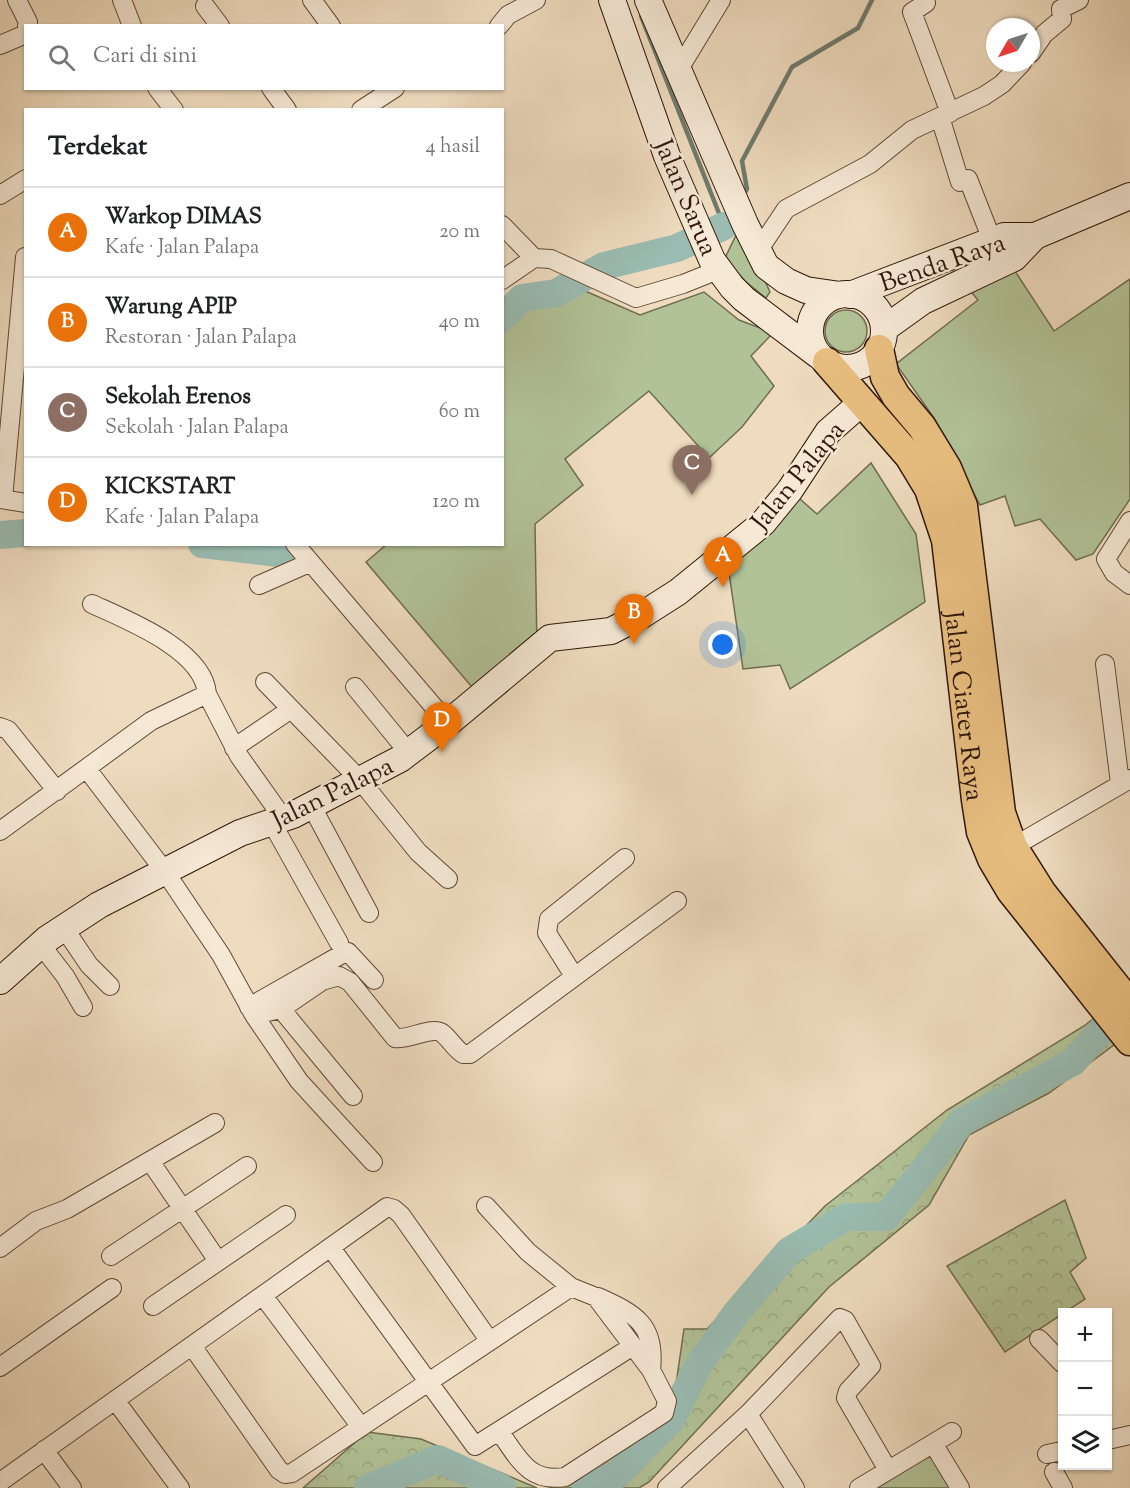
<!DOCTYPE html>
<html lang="id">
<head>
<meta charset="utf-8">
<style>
  :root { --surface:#fff; --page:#f2f2f2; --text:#202124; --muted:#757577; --line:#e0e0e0; --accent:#8f2418 }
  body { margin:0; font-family:"Sorts Mill Goudy",serif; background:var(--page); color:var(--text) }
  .controls { position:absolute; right:18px; bottom:18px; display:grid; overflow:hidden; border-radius:0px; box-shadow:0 2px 4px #0004 }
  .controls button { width:54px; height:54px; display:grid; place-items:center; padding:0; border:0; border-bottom:2px solid var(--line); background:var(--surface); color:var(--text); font:30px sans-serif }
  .compass { position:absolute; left:986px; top:18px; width:54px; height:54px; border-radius:50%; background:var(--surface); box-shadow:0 2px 4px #0004; rotate:231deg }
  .you { position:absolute; left:723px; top:645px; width:21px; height:21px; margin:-15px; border:4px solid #fff; border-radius:50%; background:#1a73e8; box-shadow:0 0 0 9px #1a73e833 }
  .badge { display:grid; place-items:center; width:39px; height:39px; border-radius:50%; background:var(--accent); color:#fff; font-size:20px; font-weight:700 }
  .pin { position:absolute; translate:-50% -50px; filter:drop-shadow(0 2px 3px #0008) }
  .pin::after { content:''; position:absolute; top:32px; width:21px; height:18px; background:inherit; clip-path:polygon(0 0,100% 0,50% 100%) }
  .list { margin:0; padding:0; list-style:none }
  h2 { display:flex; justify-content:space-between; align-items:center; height:78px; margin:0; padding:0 24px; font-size:26px }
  h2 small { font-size:20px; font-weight:400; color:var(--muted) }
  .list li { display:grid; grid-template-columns:39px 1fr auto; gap:18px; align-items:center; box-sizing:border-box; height:90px; padding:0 24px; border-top:2px solid var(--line) }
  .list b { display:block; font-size:22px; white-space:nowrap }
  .list p { margin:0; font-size:20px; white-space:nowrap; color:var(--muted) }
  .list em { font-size:20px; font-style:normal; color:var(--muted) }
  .icon { flex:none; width:33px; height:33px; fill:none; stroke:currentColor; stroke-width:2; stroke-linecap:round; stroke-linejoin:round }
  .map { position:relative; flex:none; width:1130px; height:1488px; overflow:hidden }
  .search { position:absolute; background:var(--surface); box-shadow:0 2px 4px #0004; left:24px; top:24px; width:480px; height:66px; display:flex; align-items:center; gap:15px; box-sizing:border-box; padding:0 21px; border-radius:0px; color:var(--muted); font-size:22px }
  .panel { position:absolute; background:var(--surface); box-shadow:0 2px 4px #0004; left:24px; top:108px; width:480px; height:438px; border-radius:0px }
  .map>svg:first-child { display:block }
  .green { fill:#b2c297; stroke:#706c50; stroke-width:1.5 }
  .forest { fill:url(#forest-crowns); stroke:#706c50; stroke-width:1.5 }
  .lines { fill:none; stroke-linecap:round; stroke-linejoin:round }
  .stream { stroke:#6f7a6e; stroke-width:4.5 }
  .river { stroke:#9abcb2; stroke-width:28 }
  .street-casing { stroke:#5f4836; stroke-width:20 }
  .secondary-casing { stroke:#2f1608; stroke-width:28 }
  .primary-casing { stroke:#2f1608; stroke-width:31 }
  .street { stroke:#f5e8d5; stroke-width:18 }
  .secondary { stroke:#f5e8d5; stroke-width:26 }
  .primary { stroke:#e8be80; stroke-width:28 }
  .labels { text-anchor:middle; stroke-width:5; stroke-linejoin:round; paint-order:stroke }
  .street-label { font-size:26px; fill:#2f1608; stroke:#f5e8d5 }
</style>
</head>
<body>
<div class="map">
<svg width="1130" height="1488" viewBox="0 0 1130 1488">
  <defs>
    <pattern id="forest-crowns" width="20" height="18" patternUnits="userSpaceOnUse" patternTransform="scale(1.5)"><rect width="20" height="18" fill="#b2c297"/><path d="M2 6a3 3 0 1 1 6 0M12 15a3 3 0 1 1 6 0" fill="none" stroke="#99a681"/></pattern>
  </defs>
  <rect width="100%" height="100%" fill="#efdcbf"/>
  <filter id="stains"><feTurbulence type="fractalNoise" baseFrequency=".00333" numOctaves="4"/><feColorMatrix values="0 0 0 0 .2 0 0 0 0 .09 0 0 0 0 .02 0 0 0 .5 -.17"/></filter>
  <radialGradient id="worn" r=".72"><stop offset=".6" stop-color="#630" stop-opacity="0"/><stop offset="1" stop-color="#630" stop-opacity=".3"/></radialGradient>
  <path class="green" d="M738,231H742L770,292L766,298L745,281L725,258Z
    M1011,265L1054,331L1130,279V499L1093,554L1076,560L1040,519L1015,526L1005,496L980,505L934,418L896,364L978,300L966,286Z
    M576,287L640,315L704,292L739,320L773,333L751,356L774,386L742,427L709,458L649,391L565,459L583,485L535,524L537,650L477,693L366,562L386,545L502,544L503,298L516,288Z
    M825 331a21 21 0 1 1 42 0a21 21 0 1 1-42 0Z
    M871,463L916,534L925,602L790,689L780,665L743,669L727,559L792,492L817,514Z
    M939,1442L961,1488H860Z"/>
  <path class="forest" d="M1130,990V1033L1049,1093L969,1135L929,1205L829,1287L649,1482L639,1488H549L637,1434L676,1384L684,1329H707L825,1206L947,1110L1084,1026Z
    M1065,1200L1086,1258L1070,1272L1085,1299L1005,1352L947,1266Z
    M367,1432L421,1439L537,1488H303Z"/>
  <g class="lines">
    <path class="stream" d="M641,16L724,226
      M742,197L747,189L742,161L792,67L858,28L872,0
      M724,226L731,214"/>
    <path class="river" d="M502,318L522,298L556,293L604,266L677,248L724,226
      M0,535L26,533
      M202,544L279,553L290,544
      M368,1488L438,1459L502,1488
      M586,1488L617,1475L671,1420L699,1364L737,1312L789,1251L846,1217H886L962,1122L1073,1062L1102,1030L1130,1009"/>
    <g class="street-casing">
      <path id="street" d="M17,0L28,22L27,26
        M122,0L132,26
        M312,0L331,26
        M924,0L926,3L912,12L950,113
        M205,6L220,26
        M499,26L508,15L536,0
        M0,45L26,34
        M1031,53L1044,34L1062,19L1061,9L1079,0
        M679,69L721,0
        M157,88L174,110
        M271,88L287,110
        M361,110L395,88
        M940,117L960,182L968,179L992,240
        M0,195L26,179
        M502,225L534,258
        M758,251L786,209L870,164L912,130L984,96L1002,84L1022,63
        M502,280L534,258L551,259L636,298L683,284L718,270
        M0,499L26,503
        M3,499L25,257
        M1130,521L1106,559L1114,573L1130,585
        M295,544L440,714
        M259,585L309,563
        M1105,664L1120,783
        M265,682L360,780L418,852L448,879
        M355,687L409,753
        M207,694L239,756L283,818
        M0,727L8,730L57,791
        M234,748L291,709
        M84,770L151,721L207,694C204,650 127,620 92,604
        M311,805L369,913
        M272,823L339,943
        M0,831L84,770L90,773L166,873L221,955L254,1015L299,1081L373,1162
        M1013,847L1130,779
        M64,928L89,965L110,986
        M41,945L65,976L83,1007
        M574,976L547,933L549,919L625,858
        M249,1007L344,953L348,952L374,980
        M281,1009L353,1096
        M254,1015L281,1009L322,981L339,976L350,982L395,1038C409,1040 432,1026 442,1033C450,1039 454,1048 463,1054H470L677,901
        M150,1161L218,1261
        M486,1206L528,1252L571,1287L596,1297L651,1370L667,1401L664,1413L565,1477C528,1483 518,1457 499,1431
        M0,1248L36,1221L67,1209L215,1123
        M331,1248L475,1446L633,1346
        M111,1256L247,1166
        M264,1297L361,1427
        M598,1297C636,1314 656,1325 651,1370
        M153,1306L286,1215
        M1039,1339L1062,1363
        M192,1346L279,1470L285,1474L292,1473L571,1287
        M0,1367L112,1288
        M115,1400L180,1488
        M748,1414L795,1488
        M1108,1440L1130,1435
        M934,1445L960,1488
        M44,1450L72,1488
        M1047,1454L1062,1451
        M1054,1472L1063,1488
        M0,1482L387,1207L394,1209L401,1215L489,1340
        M667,1488L748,1414L840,1318L845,1320L871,1366L848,1391L846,1398L888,1470
        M859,1488L952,1432"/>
    </g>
    <g class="secondary-casing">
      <path id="secondary" d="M612,0L667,156L712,260L732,287L744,299L818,355
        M648,0L745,224L766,266L786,281L806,290L840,295
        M810 331a37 37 0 1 1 74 0a37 37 0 1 1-74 0Z
        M850,295L1004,236H1035L1130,196
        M884,329L923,301L1014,258L1035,236
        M0,981L47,939L99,905L240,833L293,815L400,759L453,719L550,638L611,631L642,615L678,592L763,523L790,490L828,432L861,403"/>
    </g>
    <g class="primary-casing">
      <g id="primary">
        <path d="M879,349L885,377L896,396L922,427L947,468L963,506L1001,813L1013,847L1042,893L1130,1004"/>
        <path id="s1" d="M827,362L909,456L929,489L946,540L976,800L981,832L992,859L1011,891L1130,1041"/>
      </g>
    </g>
    <use href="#street" class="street"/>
    <use href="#secondary" class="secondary"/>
    <use href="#primary" class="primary"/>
  </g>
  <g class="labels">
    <g class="street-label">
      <text transform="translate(687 197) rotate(67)" y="9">Jalan Sarua</text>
      <text transform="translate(942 262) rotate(-19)" y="9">Benda Raya</text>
      <text transform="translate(797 475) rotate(-51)" y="9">Jalan Palapa</text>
      <text dy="9" stroke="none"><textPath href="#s1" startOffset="384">Jalan Ciater Raya</textPath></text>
      <text transform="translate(332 792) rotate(-26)" y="9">Jalan Palapa</text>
    </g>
  </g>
  <rect width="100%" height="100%" filter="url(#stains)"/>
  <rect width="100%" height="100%" fill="url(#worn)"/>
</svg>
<div class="controls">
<button>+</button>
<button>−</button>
<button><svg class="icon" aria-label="layers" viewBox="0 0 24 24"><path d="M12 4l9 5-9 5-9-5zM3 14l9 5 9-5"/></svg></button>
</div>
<svg class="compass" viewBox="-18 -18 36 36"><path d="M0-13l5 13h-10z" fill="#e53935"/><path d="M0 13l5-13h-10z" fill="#757577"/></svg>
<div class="you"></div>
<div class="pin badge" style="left:723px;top:587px;background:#e8710a">A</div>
<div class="pin badge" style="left:634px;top:644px;background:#e8710a">B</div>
<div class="pin badge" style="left:692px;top:495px;background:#8d6e63">C</div>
<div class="pin badge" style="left:442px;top:752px;background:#e8710a">D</div>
<div class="search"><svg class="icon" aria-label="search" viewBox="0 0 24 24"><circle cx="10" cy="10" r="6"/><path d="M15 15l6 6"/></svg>Cari di sini</div>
<section class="panel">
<h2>Terdekat<small>4 hasil</small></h2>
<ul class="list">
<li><span class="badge" style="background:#e8710a">A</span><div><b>Warkop DIMAS</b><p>Kafe · Jalan Palapa</p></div><em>20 m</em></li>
<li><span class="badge" style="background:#e8710a">B</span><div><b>Warung APIP</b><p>Restoran · Jalan Palapa</p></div><em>40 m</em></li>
<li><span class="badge" style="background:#8d6e63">C</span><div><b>Sekolah Erenos</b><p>Sekolah · Jalan Palapa</p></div><em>60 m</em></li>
<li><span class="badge" style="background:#e8710a">D</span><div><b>KICKSTART</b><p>Kafe · Jalan Palapa</p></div><em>120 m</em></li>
</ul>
</section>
</div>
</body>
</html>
